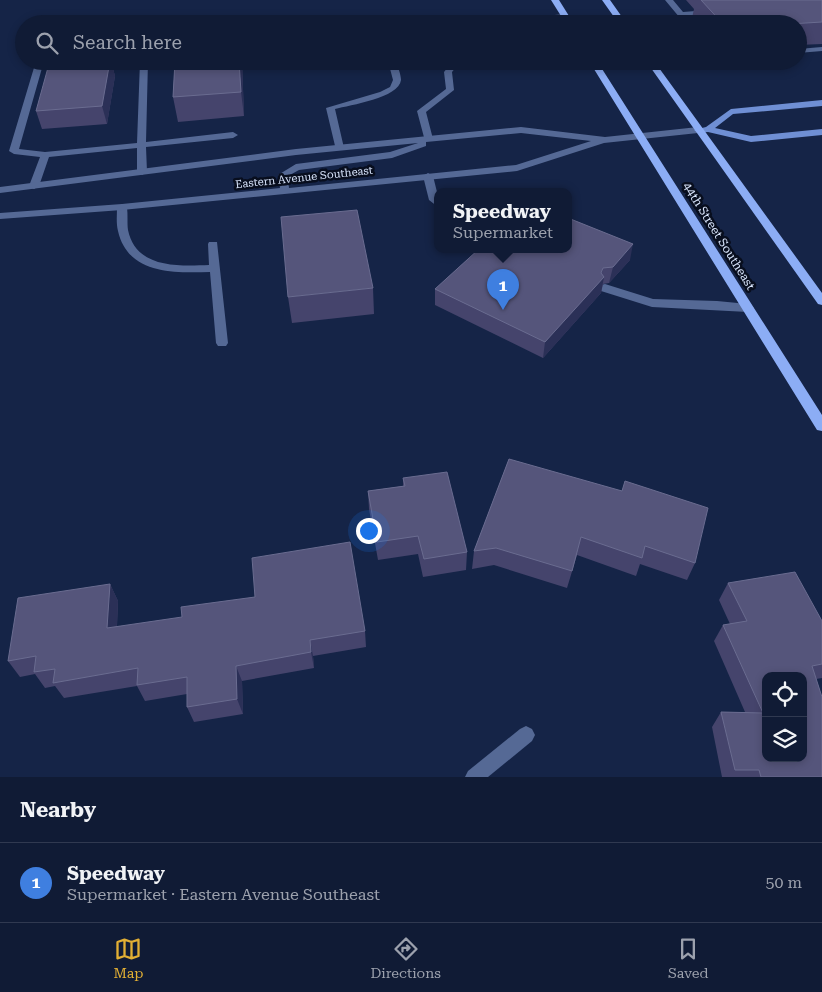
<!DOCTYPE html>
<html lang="en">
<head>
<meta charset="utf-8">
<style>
  :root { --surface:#101b35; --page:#19243d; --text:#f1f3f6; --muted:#9ca1ad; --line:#303950; --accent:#e2af34 }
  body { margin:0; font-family:"Roboto Serif",serif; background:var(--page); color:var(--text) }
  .controls { position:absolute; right:15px; bottom:15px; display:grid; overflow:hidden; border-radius:10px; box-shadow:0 2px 8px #0003 }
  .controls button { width:45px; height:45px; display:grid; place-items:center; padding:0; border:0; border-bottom:1px solid var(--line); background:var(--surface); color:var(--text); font:25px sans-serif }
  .you { position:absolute; left:368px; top:530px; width:18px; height:18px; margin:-12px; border:4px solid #fff; border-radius:50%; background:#1a73e8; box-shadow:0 0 0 8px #1a73e833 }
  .badge { display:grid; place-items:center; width:32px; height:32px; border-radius:50%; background:var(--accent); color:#fff; font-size:16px; font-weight:700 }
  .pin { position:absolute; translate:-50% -41px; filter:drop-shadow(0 1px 2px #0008) }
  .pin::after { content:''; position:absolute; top:26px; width:18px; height:15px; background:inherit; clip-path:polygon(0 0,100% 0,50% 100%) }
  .popup { position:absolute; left:434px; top:188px; width:138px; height:65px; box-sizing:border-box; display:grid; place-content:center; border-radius:10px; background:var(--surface); filter:drop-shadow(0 1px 4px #0005); font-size:16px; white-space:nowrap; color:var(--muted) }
  .popup b { font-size:19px; color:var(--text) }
  .popup::after { content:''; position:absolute; left:50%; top:100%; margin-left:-10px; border:10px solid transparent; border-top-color:var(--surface) }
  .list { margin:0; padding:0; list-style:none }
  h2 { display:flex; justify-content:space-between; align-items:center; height:65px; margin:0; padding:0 20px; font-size:21px }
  h2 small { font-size:16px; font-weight:400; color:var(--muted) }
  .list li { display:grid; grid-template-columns:32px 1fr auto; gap:15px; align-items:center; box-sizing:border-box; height:80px; padding:0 20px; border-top:1px solid var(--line) }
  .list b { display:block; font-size:19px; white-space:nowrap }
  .list p { margin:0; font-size:16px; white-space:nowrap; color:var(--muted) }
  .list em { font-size:16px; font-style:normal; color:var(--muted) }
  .icon { flex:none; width:28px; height:28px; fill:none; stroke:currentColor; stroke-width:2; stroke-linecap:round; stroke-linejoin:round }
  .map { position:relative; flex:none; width:822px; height:777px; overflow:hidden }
  .search { position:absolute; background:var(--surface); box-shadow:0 2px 8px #0003; left:15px; right:15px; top:15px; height:55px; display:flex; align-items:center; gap:12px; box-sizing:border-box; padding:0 18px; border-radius:28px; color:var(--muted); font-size:19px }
  .sheet { height:145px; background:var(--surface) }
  nav { display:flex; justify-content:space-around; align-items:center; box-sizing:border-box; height:70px; border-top:1px solid var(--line); background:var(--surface); font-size:14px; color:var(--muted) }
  nav a { display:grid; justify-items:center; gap:2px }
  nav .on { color:var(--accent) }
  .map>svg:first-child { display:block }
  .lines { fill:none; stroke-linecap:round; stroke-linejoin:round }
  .service { fill:#556995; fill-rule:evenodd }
  .minor { fill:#556995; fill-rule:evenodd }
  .tertiary { fill:#556995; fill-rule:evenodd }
  .secondary { fill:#6f8fd4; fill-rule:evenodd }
  .primary { fill:#8cadf5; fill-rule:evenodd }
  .wall { fill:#45446c }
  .shaded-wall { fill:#2b3057 }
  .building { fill:#55557b; stroke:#6a6c90; fill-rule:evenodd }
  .labels { text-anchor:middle; stroke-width:5; stroke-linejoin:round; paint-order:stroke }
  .far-street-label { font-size:11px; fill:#d9e5fc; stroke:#080e1e }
  .street-label { font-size:12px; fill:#d9e5fc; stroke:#080e1e }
</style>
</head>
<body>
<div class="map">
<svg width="822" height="777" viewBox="0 0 822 777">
  <rect width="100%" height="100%" fill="#152447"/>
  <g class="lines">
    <path class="service" d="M665,0H673L683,12L709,10L713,12L709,14L686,16L693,24H685Z
      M565,14H568V18L509,24H479L483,22Z
      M616,18L673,22L677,24L619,22L615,20Z
      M822,47V51L798,53V49Z
      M36,61H44L19,149L45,152L137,143L140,61H148L146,142L233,132L238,135L233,138L146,147L147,172L142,175L137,172V148L49,157L39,186L34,189L31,188L29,186L40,157L14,154L9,151Z
      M388,61H396C398,67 401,75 401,80C399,98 350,105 335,109L344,148L342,150H336L326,108L380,92L390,87L393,80Z
      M453,61H461L452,72L454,90L426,112L433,139L431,141H425L417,111L446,89L444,72Z
      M428,173L433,176L438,196V207L429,200L423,176Z
      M122,204L127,207C128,215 127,223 128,230C136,269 179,266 209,265L208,244L209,242H217L228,343L226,346H218L216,343L210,272C175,273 128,275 118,231C116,223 117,215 117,207Z
      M605,284L653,299L717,301L748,304L754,308L748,312L652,307L601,291L599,288L601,285Z"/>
    <path class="minor" d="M526,726L532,729L535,735L532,741L488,777H465L468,771L520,729Z"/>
    <path class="tertiary" d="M521,127L605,137L698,127L702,130L698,133L604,143L517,171L122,210L0,219V213L122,204L280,188L278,175L296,164L390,152L418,143L296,155L0,193V187L296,149ZM521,133L591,141L516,165L289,188L288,176L299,170L392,158L426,146V142Z"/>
    <path class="secondary" d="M822,100V106L733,114L715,128L751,136L822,129V135L751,142L708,132L698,133L694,130L706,127L731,109Z"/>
    <path class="primary" d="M551,0H559L574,24H566Z
      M602,0H610L627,24H619Z
      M589,61H597L822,415V431L817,430Z
      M646,61H654L822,293V305L818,304Z"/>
  </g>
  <path class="wall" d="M686,0H822V44L798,45V24H697L692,18L694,9Z
    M82,61H111L115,76L107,124L42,129L36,111Z
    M175,61H242L244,116L178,122L173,97Z
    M630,260L609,283L603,284L601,293L543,358L435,305V289Z
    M373,288L374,314L292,323L288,297Z
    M509,459L695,563L687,580L640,564L636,576L577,555L567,588L494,565L472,569L474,551Z
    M403,478L467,552L466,570L423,577L418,554L378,560L369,509L368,491L403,486Z
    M728,583L822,621V678L816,679L822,777H722L712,727L721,712H745L714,641L723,625L730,624L719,600Z
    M110,584L118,601L117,626L365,631L366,647L313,656L314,668L242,681L243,714L194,722L187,707V694L145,701L137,686L64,698L55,686L45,688L35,674L20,677L8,661Z"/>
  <path class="shaded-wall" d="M110,61H111L115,76L107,124L102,106Z
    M239,61H242L244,116L241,92Z
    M633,244L630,260L609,283L613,267Z
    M603,268L600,281L604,277L601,293L543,358L545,342L601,273Z
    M110,584L118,601L116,644L107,628Z
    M310,640L313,656L314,668L311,652Z
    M236,666L242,681L243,714L237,699Z"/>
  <path class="building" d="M701,0H822V22L790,24H723Z
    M82,61H110L102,106L36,111L49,64Z
    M175,61H239L241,92L173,97Z
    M357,210L373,288L288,297L281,217Z
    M568,218L633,244L613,267L603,268L601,273L604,277L545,342L435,289L479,249H568Z
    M509,459L622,491L625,481L708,508L695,563L645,546L642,558L581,537L572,571L496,548L474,551Z
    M447,472L467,552L424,559L418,536L377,542L368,491L405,486L403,478Z
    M350,542L365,631L310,640L311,652L236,666L237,699L187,707V677L137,685L138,668L53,683L55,669L34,672L36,656L8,661L18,598L110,584L107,628L182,617L181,607L255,597L252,558Z
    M795,572L822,621V664L812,666L822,697V777H761L759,770H735L721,712L763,713L723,625L747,621L728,583ZM766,676H803V758H766Z"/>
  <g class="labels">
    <g class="far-street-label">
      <text transform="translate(304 177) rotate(-6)" y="4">Eastern Avenue Southeast</text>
    </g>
    <g class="street-label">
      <text transform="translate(719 236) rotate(58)" y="4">44th Street Southeast</text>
    </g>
  </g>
</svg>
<div class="controls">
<button><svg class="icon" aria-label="locate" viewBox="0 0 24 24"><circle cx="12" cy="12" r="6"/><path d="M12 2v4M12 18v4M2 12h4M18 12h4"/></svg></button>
<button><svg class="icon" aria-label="layers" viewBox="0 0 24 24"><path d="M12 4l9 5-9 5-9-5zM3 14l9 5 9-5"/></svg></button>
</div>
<div class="you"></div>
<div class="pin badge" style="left:503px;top:310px;background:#3f7fe0">1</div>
<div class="popup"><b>Speedway</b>Supermarket</div>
<div class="search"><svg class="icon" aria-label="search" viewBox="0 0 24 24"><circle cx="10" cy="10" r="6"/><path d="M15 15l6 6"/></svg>Search here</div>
</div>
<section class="sheet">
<h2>Nearby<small></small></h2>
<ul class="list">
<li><span class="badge" style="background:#3f7fe0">1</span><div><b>Speedway</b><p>Supermarket · Eastern Avenue Southeast</p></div><em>50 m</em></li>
</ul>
</section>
<nav>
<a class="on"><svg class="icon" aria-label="map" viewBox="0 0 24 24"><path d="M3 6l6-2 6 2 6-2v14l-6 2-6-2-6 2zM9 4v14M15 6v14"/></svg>Map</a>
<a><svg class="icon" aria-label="directions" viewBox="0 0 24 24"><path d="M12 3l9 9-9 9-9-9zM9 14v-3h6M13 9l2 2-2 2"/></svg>Directions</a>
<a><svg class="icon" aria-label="saved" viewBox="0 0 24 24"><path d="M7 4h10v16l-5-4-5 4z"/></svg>Saved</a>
</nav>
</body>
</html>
